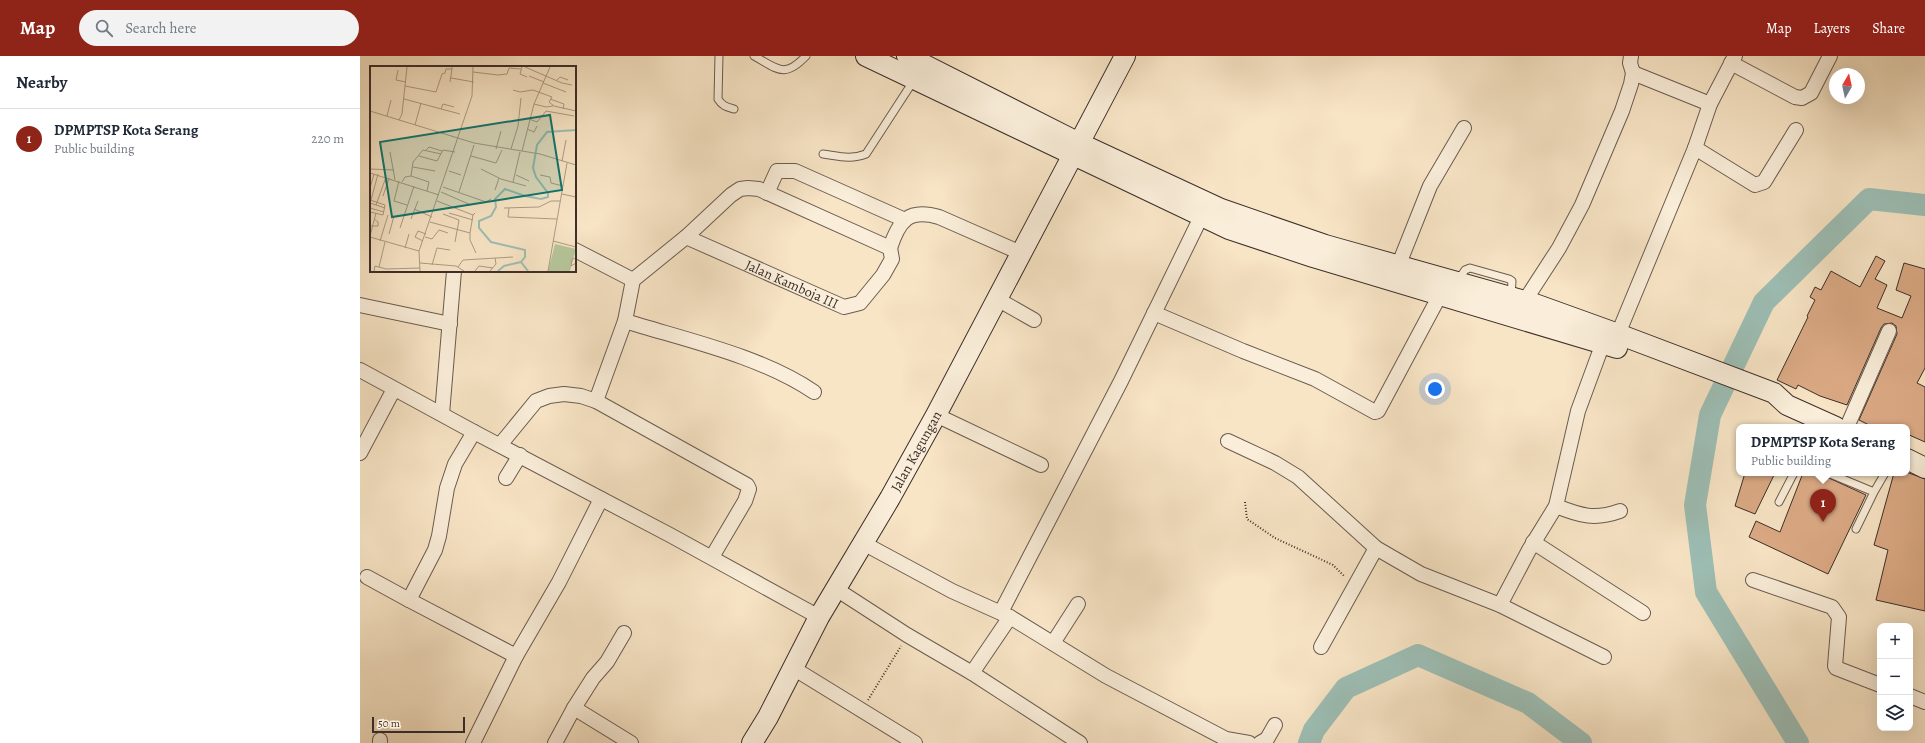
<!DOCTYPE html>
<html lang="en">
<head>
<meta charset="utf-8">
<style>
  :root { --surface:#fff; --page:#f2f2f3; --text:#1f2937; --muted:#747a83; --line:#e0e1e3; --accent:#8f2418 }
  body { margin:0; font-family:Alegreya,serif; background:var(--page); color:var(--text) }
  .controls { position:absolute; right:12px; bottom:12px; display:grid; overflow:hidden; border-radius:8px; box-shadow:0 4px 16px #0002 }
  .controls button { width:36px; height:36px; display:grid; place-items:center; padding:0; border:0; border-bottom:1px solid var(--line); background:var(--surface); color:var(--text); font:20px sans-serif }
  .compass { position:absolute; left:1469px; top:12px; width:36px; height:36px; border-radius:50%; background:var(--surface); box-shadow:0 4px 16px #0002; rotate:9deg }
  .scale { position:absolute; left:12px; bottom:10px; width:93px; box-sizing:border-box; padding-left:4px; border:2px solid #3c2e29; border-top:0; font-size:11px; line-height:14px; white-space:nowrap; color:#3c2e29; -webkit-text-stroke:3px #faeeda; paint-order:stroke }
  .you { position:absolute; left:1075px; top:333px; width:14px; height:14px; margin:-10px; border:3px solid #fff; border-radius:50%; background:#1a73e8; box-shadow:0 0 0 6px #1a73e833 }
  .badge { display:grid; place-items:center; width:26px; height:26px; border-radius:50%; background:var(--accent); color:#fff; font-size:13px; font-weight:700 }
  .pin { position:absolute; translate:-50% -33px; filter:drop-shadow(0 1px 2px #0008) }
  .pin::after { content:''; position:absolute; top:21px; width:14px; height:12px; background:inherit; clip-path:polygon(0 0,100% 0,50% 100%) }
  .popup { position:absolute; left:1376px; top:368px; width:174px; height:52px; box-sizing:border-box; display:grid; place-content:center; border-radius:8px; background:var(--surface); filter:drop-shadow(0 1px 3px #0005); font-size:13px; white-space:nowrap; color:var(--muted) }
  .popup b { font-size:15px; color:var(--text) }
  .popup::after { content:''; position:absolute; left:50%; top:100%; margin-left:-8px; border:8px solid transparent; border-top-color:var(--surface) }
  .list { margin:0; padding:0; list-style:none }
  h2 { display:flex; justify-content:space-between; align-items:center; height:52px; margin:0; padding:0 16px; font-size:17px }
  h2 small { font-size:13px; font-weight:400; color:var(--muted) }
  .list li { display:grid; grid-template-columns:26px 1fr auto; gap:12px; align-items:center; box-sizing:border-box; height:60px; padding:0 16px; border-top:1px solid var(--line) }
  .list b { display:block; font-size:15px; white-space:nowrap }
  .list p { margin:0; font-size:13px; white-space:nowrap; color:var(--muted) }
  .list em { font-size:13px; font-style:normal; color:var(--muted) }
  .icon { flex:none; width:22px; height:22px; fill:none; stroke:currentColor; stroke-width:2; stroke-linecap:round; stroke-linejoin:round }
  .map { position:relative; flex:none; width:1565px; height:687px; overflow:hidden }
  header { display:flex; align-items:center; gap:24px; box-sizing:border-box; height:56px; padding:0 20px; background:var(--accent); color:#fff }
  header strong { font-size:19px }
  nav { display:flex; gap:22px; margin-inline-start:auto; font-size:14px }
  .search { width:280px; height:36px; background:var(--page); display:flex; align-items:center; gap:10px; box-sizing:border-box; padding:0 14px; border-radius:22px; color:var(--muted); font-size:15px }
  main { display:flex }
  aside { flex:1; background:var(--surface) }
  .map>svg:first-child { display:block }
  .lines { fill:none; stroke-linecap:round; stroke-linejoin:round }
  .river { stroke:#9dbfb6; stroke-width:22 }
  .building { fill:#dbaa85; stroke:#3c2e29 }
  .lane-casing { stroke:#6b5c50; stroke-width:9 }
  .street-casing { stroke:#6b5c50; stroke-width:16 }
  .secondary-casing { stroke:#3c2e29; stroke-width:22 }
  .path { stroke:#3c2e29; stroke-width:2; stroke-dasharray:1 2; stroke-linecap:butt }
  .lane { stroke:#faeeda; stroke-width:7 }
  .street { stroke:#faeeda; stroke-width:14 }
  .secondary { stroke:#faeeda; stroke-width:20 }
  .labels { text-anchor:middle; stroke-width:3.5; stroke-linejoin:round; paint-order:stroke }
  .street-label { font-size:14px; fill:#3c2e29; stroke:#faeeda }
  .inset-river { fill:none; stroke:#9dbfb6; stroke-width:2 }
  .inset-road { fill:none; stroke:#ad9c87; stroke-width:1 }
  .view { fill:#0f766e; fill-opacity:0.15; stroke:#0f766e; stroke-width:2 }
  .inset-edge { fill:none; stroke:#3c2e29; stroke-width:2 }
</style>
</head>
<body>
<header>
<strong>Map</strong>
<div class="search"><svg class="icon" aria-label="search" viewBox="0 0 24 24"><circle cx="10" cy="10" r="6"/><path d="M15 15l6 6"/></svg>Search here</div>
<nav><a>Map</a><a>Layers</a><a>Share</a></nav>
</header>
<main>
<aside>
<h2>Nearby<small></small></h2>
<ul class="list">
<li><span class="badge">1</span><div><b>DPMPTSP Kota Serang</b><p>Public building</p></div><em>220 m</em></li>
</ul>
</aside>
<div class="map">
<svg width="1565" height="687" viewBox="0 0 1565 687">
  <rect width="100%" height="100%" fill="#f8e5c6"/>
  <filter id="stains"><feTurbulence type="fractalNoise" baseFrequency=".005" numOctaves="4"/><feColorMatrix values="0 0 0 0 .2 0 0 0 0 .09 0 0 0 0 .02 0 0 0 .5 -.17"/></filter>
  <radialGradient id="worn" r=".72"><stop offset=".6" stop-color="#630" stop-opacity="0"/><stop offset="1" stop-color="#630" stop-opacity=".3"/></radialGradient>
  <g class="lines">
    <path class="river" d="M949,687L954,674L986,632L1058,599L1168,647L1221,687
      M1438,687L1346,536L1335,449L1350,359L1404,246L1509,143L1565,149"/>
  </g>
  <path class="building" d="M1516,200L1525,205L1515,223L1527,229L1517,252L1542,262L1551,240L1536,234L1544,207L1565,213V312L1557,327L1565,331V386L1547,378V371H1513L1499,364L1537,278L1536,270L1532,267L1524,268L1521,272L1487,349L1460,340L1438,329L1436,333L1417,324L1448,261L1447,260L1455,244L1450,241L1455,231L1461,234L1471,215L1500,231Z
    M1385,417H1415L1395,458L1375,450Z
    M1443,417H1458L1506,439L1468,518L1389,481L1396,465L1420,476Z
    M1534,417H1549L1565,423V555L1516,544L1528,494L1514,489Z"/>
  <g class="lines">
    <g class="lane-casing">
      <path id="lane" d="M359,0L358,43C362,50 367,51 374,53
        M394,0C418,13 424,23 446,0
        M463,98C478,100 491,104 506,98L554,24
        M1098,224L1105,214L1110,212L1149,223L1152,225L1151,240
        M1468,417L1514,436L1525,417
        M1419,446L1434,417
        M1496,473L1514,436"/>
    </g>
    <g class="street-casing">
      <g id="street">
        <path d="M1371,7L1435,41L1442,42L1451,37L1470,0"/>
        <path d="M1273,17L1350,48"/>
        <path d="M1335,92L1395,129L1404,126L1436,74"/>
        <path d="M407,137L417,115H435L545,164"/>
        <path id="s1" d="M326,181L484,251L500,247L523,219L532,203L530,192"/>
        <path d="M530,192C539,165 548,152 579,161L661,197"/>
        <path d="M215,194L273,224"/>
        <path d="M1035,218L1070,130L1104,72"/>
        <path d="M637,243L674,264"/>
        <path d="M1164,246L1199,192L1222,149L1262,55L1271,28L1273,17L1270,7L1271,0"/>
        <path d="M0,249L90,268"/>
        <path d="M794,257L883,295L955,323L1015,356L1018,355L1080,239"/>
        <path d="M265,265C326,284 401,300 454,336"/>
        <path d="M1258,278L1335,92L1350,48L1375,0"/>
        <path d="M0,314L114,376L310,479L459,561"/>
        <path d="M236,345L265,265L273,224L326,181L371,139L380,133L388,132L399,133L530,192"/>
        <path d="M82,358L94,215"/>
        <path d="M576,359L681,409"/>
        <path d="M1487,371L1529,275"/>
        <path d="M114,376L95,408L87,432L79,480L75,494L49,544L156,600"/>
        <path d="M868,385L915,407L938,421L1016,492L1035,503L1061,518L1140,549L1244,601"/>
        <path d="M140,389L176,345L189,340L204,338L221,340L236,345L387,429L389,433L385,445L352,501"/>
        <path d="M0,397L34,333"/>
        <path d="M146,422L160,399"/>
        <path d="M1196,450C1221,460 1235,464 1260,455"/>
        <path d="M1173,486L1283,557"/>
        <path d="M503,487L592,535L650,561L746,620L866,683L889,687"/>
        <path d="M7,521L49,544"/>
        <path d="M1393,524L1472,551L1479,561L1475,610L1476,612L1520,629"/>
        <path d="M476,533L547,579L612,617L720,687"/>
        <path d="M1140,549L1169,494L1196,450L1218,355L1243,287"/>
        <path d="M641,556L761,325L841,161"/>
        <path d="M693,587L718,548"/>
        <path d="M961,591L1016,492"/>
        <path d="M433,612L555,687"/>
        <path d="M612,617L650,561"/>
        <path d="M1550,640L1565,646"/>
        <path d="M214,652L271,687"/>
        <path d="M20,684V687"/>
        <path d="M113,687L156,600L199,526L241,443"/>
        <path d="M195,687L214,652L233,622L247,606L264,577"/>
        <path d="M900,687L907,683L915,669"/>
      </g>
    </g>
    <g class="secondary-casing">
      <g id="secondary">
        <path d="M506,0L869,173L953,201L1257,292"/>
        <path d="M547,0L719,87L861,153L965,189L1172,247L1258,278L1414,337L1427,349L1476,371"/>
        <path d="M1547,403L1565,412"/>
        <path id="s2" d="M392,687L408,661L459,561L530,442L576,359L765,0"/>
      </g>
    </g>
    <path class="path" d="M885,446L887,463L915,482L973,509L985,521
      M508,644L541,590"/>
    <use href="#lane" class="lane"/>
    <use href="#street" class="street"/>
    <use href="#secondary" class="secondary"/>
  </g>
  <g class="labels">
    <g class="street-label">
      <text dy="5" stroke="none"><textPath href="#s1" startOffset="116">Jalan Kamboja III</textPath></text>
      <text dy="5" stroke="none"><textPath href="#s2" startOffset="335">Jalan Kagungan</textPath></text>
    </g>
  </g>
  <g transform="translate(10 10)">
    <rect width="206" height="206" fill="#f8e5c6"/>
    <path d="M185,178L206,183L200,205H178Z" fill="#b7c69a"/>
    <path class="inset-river" d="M128,205L134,200L151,196M158,205L151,196L155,191V184L121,176L109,162V155L121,150L126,141L125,133L135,123L155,130L171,133L178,131V127L166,111L163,102L167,79L177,66L206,64"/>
    <path class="inset-road" d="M152,1L150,8L157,11M155,1L192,17L202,19M28,4L26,14L36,16M103,6L128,9L137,8L139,2L151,3M159,10L174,16M81,12L104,16M187,14L190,11L198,14M80,16L82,3M173,17L196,26M35,20L66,26L72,8L75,7L76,3H82V1M143,24L150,26L163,24L182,31L179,36L184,40L206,45M34,33L90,48M180,33L194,38L193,43M164,38L176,41L183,40M71,43L73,38L84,41M0,45L104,77L170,88L206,99M17,50L21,34M159,53L167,56L176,45L204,50M29,54L32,48L37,1M45,59L51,37M157,63L164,66L167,60M126,83L131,65M141,83L148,60L151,32M56,84L59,81L72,85M152,85L164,38L180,1M20,86L25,114M49,90L67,95L73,84L85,86M101,90L126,97L132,84M192,95L196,74M43,101L65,105M0,103L24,104M111,103L131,113L156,120M79,105L91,109M0,107L69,129M146,109L159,115M170,109L180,111L181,117L193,120M41,110L43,96L53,84L71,88M29,115L24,135L37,139M32,116L35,111L41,110L59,116L57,125M143,116L150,86M73,121L116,136L121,133M0,122L4,108M125,124L129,112M71,126L101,139M89,126L104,79M192,128L206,131M13,130L19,112M0,134L15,139L13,149L0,146M1,134L8,108M67,135L103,149L105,147M0,137L15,142M6,139L16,111M0,142L14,146M134,142L169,141L181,135H190M139,142L138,151L187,153M44,143L62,151M79,147L103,154M73,148L89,154L85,176M41,153L48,135M60,156L100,167V174L106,187M0,160H8V156L4,153M30,162L44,120M100,167L103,149M19,168L24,150M0,170L6,147M0,171L49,185M55,171L62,173L69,164L78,167M10,175L18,149M53,175L45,171L48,165L56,168M183,175L206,181M35,182L39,168M206,192L202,193L201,200L206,197M50,197L86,200L94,205M62,199L67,182L80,184M9,201L15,176M88,201L93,194L143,191M4,205L5,200L16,203L50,202M50,205L49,185L102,30L103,1M105,205L109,200L123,202M120,205L126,198L125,192M178,205L197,97"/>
    <path class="view" d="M180,49L192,124L22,151L10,76Z"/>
    <rect width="206" height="206" class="inset-edge"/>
  </g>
  <rect width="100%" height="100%" filter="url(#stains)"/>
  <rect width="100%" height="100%" fill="url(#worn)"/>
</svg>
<div class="controls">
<button>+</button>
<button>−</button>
<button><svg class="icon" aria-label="layers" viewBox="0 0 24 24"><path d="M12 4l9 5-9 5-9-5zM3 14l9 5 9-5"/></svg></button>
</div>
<svg class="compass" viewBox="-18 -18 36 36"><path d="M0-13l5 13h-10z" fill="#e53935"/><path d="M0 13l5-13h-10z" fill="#747a83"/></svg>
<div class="scale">50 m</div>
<div class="you"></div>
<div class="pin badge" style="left:1463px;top:466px">1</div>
<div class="popup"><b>DPMPTSP Kota Serang</b>Public building</div>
</div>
</main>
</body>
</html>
